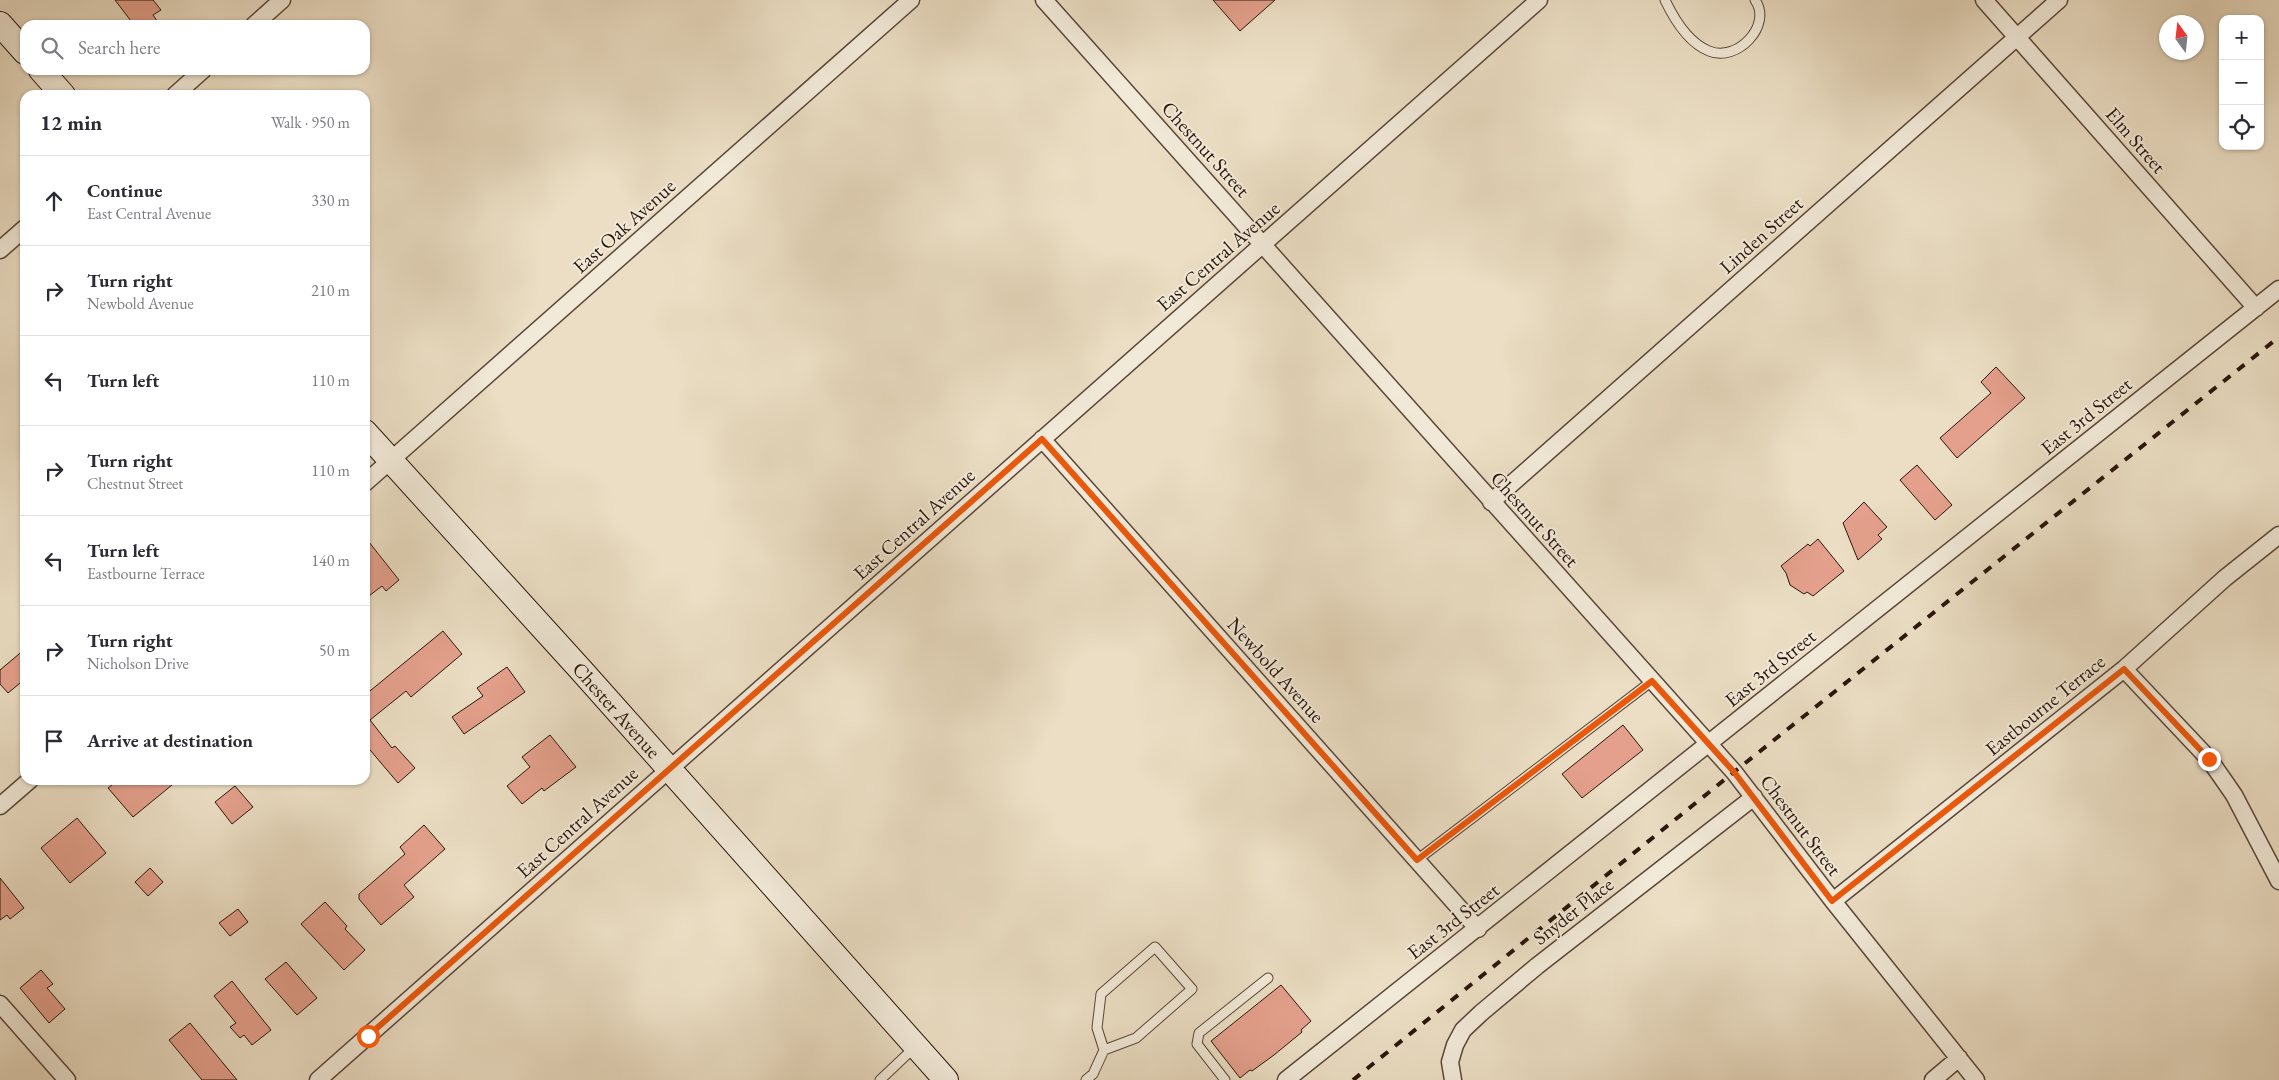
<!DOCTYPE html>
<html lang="en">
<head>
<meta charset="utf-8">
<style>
  :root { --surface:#fff; --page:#f7f7f7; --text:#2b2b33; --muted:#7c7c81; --line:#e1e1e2 }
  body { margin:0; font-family:"EB Garamond",serif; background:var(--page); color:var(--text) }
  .controls { position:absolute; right:15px; top:15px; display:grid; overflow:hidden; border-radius:10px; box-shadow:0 1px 4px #0004 }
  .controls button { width:45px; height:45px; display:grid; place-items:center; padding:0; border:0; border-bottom:1px solid var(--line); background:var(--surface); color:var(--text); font:25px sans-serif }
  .compass { position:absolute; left:2159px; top:15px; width:45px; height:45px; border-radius:50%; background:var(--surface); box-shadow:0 1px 4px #0004; rotate:345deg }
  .stop { position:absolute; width:15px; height:15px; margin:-11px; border:4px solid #ea580c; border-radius:50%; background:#fff }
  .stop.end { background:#ea580c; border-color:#fff; box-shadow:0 1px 5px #0008 }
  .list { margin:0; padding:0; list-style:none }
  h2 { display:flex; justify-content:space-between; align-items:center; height:65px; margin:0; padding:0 20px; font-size:21px }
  h2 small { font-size:16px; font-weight:400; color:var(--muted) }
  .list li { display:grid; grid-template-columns:32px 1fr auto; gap:15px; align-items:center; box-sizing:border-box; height:90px; padding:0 20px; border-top:1px solid var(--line) }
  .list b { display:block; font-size:19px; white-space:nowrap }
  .list p { margin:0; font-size:16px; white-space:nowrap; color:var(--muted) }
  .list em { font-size:16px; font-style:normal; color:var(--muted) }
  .icon { flex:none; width:28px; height:28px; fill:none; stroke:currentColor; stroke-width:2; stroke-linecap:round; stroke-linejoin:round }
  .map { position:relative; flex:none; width:2279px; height:1080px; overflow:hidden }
  .search { position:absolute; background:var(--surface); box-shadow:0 1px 4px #0004; left:20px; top:20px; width:350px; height:55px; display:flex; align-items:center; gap:12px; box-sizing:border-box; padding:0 18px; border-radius:15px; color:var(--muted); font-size:19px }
  .panel { position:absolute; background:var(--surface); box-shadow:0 1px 4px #0004; left:20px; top:90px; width:350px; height:695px; border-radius:15px }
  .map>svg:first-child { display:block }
  .building { fill:#e4a08c; stroke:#2a150c }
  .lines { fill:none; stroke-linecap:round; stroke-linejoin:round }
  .service-casing { stroke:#5a473a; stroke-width:11 }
  .minor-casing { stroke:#5a473a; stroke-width:19 }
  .secondary-casing { stroke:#2a150c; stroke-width:26 }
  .service { stroke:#f2ead9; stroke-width:9 }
  .minor { stroke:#f2ead9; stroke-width:16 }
  .secondary { stroke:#f2ead9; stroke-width:24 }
  .rail { stroke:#2a150c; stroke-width:4; stroke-dasharray:9 9; stroke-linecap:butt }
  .route { stroke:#ea580c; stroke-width:6 }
  .labels { text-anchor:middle; stroke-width:4; stroke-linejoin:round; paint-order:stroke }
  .street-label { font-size:20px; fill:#2a150c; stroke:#f2ead9 }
</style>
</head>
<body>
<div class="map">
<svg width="2279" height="1080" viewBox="0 0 2279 1080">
  <rect width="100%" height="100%" fill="#ebdec4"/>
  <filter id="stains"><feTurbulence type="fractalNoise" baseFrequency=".004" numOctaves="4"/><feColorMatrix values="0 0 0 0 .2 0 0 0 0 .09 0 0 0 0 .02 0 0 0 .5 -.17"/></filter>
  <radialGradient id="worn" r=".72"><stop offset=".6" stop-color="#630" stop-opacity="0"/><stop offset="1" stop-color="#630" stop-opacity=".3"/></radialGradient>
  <path class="building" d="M115,0H153L161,10L153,15L160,25H134Z
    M1213,0H1275L1240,31Z
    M1996,367L2025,398L1957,458L1940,438L1991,393L1981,382Z
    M1917,465L1952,505L1935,520L1900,480Z
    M1864,502L1887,527L1878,535L1882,539L1858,560L1843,523Z
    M365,537L399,580L386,591L382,586L365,599Z
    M1818,539L1844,571L1813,596L1807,592L1804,594L1790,585L1786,573L1781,566L1808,544L1810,546Z
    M443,631L462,654L411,697L406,691L370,720L392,748L395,746L415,768L398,783L365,744V695Z
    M25,649V679L8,693L0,684V670Z
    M507,667L525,692L464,734L452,717L483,696L477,688Z
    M1623,725L1643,750L1582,798L1562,774Z
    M550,735L576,767L544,791L542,788L522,804L507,786L530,767L522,757Z
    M118,780H178L133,817L108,788Z
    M235,786L253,807L232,824L215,802Z
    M77,818L106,853L70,883L41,848Z
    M424,825L445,849L404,885L414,897L381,925L359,899V894L405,854L400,847Z
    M150,868L163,882L148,896L135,882Z
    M0,878L24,908L10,919L7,915L0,920Z
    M325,902L347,926L345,929L365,950L344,970L301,924Z
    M238,909L248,922L230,936L219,923Z
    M286,962L317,998L297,1015L265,979Z
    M41,970L53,984L47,988L65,1009L49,1023L20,988Z
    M232,981L271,1030L252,1045L244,1035L240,1038L230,1027L236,1023L214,996Z
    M1281,985L1311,1021L1301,1030L1302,1032L1274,1055L1252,1071L1250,1070L1240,1078L1211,1041Z
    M190,1023L237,1080H202L169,1040Z"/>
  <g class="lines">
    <g class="service-casing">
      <path id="service" d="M1665,0C1674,19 1689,43 1709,51C1737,63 1773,25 1755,0
        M1417,860L1652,681
        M880,1080L916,1046
        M1086,1080L1093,1074L1104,1050L1097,1028L1101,994L1155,947L1192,989L1136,1038L1104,1050
        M1225,1080L1197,1044L1199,1033L1268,978"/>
    </g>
    <g class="minor-casing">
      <path id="minor" d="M1044,0L1734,772L1833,901L1976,1080
        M1984,0L2256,308
        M254,25L282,0
        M175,95L203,70
        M0,250L25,228
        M1042,439L1478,929
        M365,483L911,0
        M1491,502L2059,0
        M2124,669L2209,759L2234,795L2279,881
        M0,806L30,780
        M1833,901L2124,669L2225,578L2279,535
        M0,1004L67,1080
        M318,1080L1539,0
        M1286,1080L2279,289
        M1453,1080L1450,1062L1455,1045L1463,1030L1481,1013L1537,966L1754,797
        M1933,1080L1959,1058"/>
    </g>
    <g class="secondary-casing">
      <g id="secondary">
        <path d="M0,24L25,52"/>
        <path d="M41,70L63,95"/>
        <path id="s1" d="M365,432L581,670L946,1080"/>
      </g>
    </g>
    <use href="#service" class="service"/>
    <use href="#minor" class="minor"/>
    <use href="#secondary" class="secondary"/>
    <path class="rail" d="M1353,1080L1734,772L2279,337"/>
  </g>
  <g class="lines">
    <path class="route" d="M368,1036L1042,439L1417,860L1652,681L1734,772L1832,901L2124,669L2209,759"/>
  </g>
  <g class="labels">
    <g class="street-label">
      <text transform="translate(2136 140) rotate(49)" y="7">Elm Street</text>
      <text transform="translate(1206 149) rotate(48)" y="7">Chestnut Street</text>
      <text transform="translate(624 226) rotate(-42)" y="7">East Oak Avenue</text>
      <text transform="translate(1761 235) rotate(-42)" y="7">Linden Street</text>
      <text transform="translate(1218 256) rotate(-41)" y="7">East Central Avenue</text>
      <text transform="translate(2086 416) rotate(-39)" y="7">East 3rd Street</text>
      <text transform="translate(1535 519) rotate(48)" y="7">Chestnut Street</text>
      <text transform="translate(914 524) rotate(-42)" y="7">East Central Avenue</text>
      <text transform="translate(1770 668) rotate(-39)" y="7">East 3rd Street</text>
      <text transform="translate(1276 670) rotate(48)" y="7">Newbold Avenue</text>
      <text transform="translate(2045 705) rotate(-39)" y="7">Eastbourne Terrace</text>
      <text dy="7" stroke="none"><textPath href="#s1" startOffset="375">Chester Avenue</textPath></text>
      <text transform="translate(577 822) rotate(-42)" y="7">East Central Avenue</text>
      <text transform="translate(1801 825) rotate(53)" y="7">Chestnut Street</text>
      <text transform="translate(1573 911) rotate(-38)" y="7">Snyder Place</text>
      <text transform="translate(1453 921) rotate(-38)" y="7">East 3rd Street</text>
    </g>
  </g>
  <rect width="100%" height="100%" filter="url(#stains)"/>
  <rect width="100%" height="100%" fill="url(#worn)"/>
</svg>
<div class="controls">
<button>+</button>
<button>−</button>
<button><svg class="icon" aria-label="locate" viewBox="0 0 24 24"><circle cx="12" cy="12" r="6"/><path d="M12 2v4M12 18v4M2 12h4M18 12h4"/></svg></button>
</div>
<svg class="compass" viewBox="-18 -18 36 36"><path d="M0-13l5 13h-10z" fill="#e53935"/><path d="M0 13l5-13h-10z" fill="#7c7c81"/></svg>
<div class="stop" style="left:368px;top:1036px"></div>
<div class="stop end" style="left:2209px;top:759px"></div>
<div class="search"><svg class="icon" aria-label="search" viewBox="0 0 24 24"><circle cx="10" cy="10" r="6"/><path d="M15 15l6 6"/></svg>Search here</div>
<section class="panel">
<h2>12 min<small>Walk · 950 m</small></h2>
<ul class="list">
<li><svg class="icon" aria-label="ahead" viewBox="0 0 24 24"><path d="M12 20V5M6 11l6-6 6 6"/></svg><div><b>Continue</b><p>East Central Avenue</p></div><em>330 m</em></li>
<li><svg class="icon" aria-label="right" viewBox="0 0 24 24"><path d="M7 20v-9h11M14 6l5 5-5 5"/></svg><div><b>Turn right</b><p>Newbold Avenue</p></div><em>210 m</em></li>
<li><svg class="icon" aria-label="left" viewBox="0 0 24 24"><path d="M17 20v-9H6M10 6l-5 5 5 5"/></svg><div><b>Turn left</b></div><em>110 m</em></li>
<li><svg class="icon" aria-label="right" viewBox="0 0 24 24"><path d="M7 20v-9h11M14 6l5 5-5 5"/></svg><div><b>Turn right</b><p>Chestnut Street</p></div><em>110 m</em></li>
<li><svg class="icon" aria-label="left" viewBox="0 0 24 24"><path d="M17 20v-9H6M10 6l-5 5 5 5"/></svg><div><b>Turn left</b><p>Eastbourne Terrace</p></div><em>140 m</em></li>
<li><svg class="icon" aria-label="right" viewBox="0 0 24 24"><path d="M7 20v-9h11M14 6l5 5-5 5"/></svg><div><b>Turn right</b><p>Nicholson Drive</p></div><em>50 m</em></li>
<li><svg class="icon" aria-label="arrive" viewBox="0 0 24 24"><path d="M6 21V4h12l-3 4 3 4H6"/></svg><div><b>Arrive at destination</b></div></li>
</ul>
</section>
</div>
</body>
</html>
